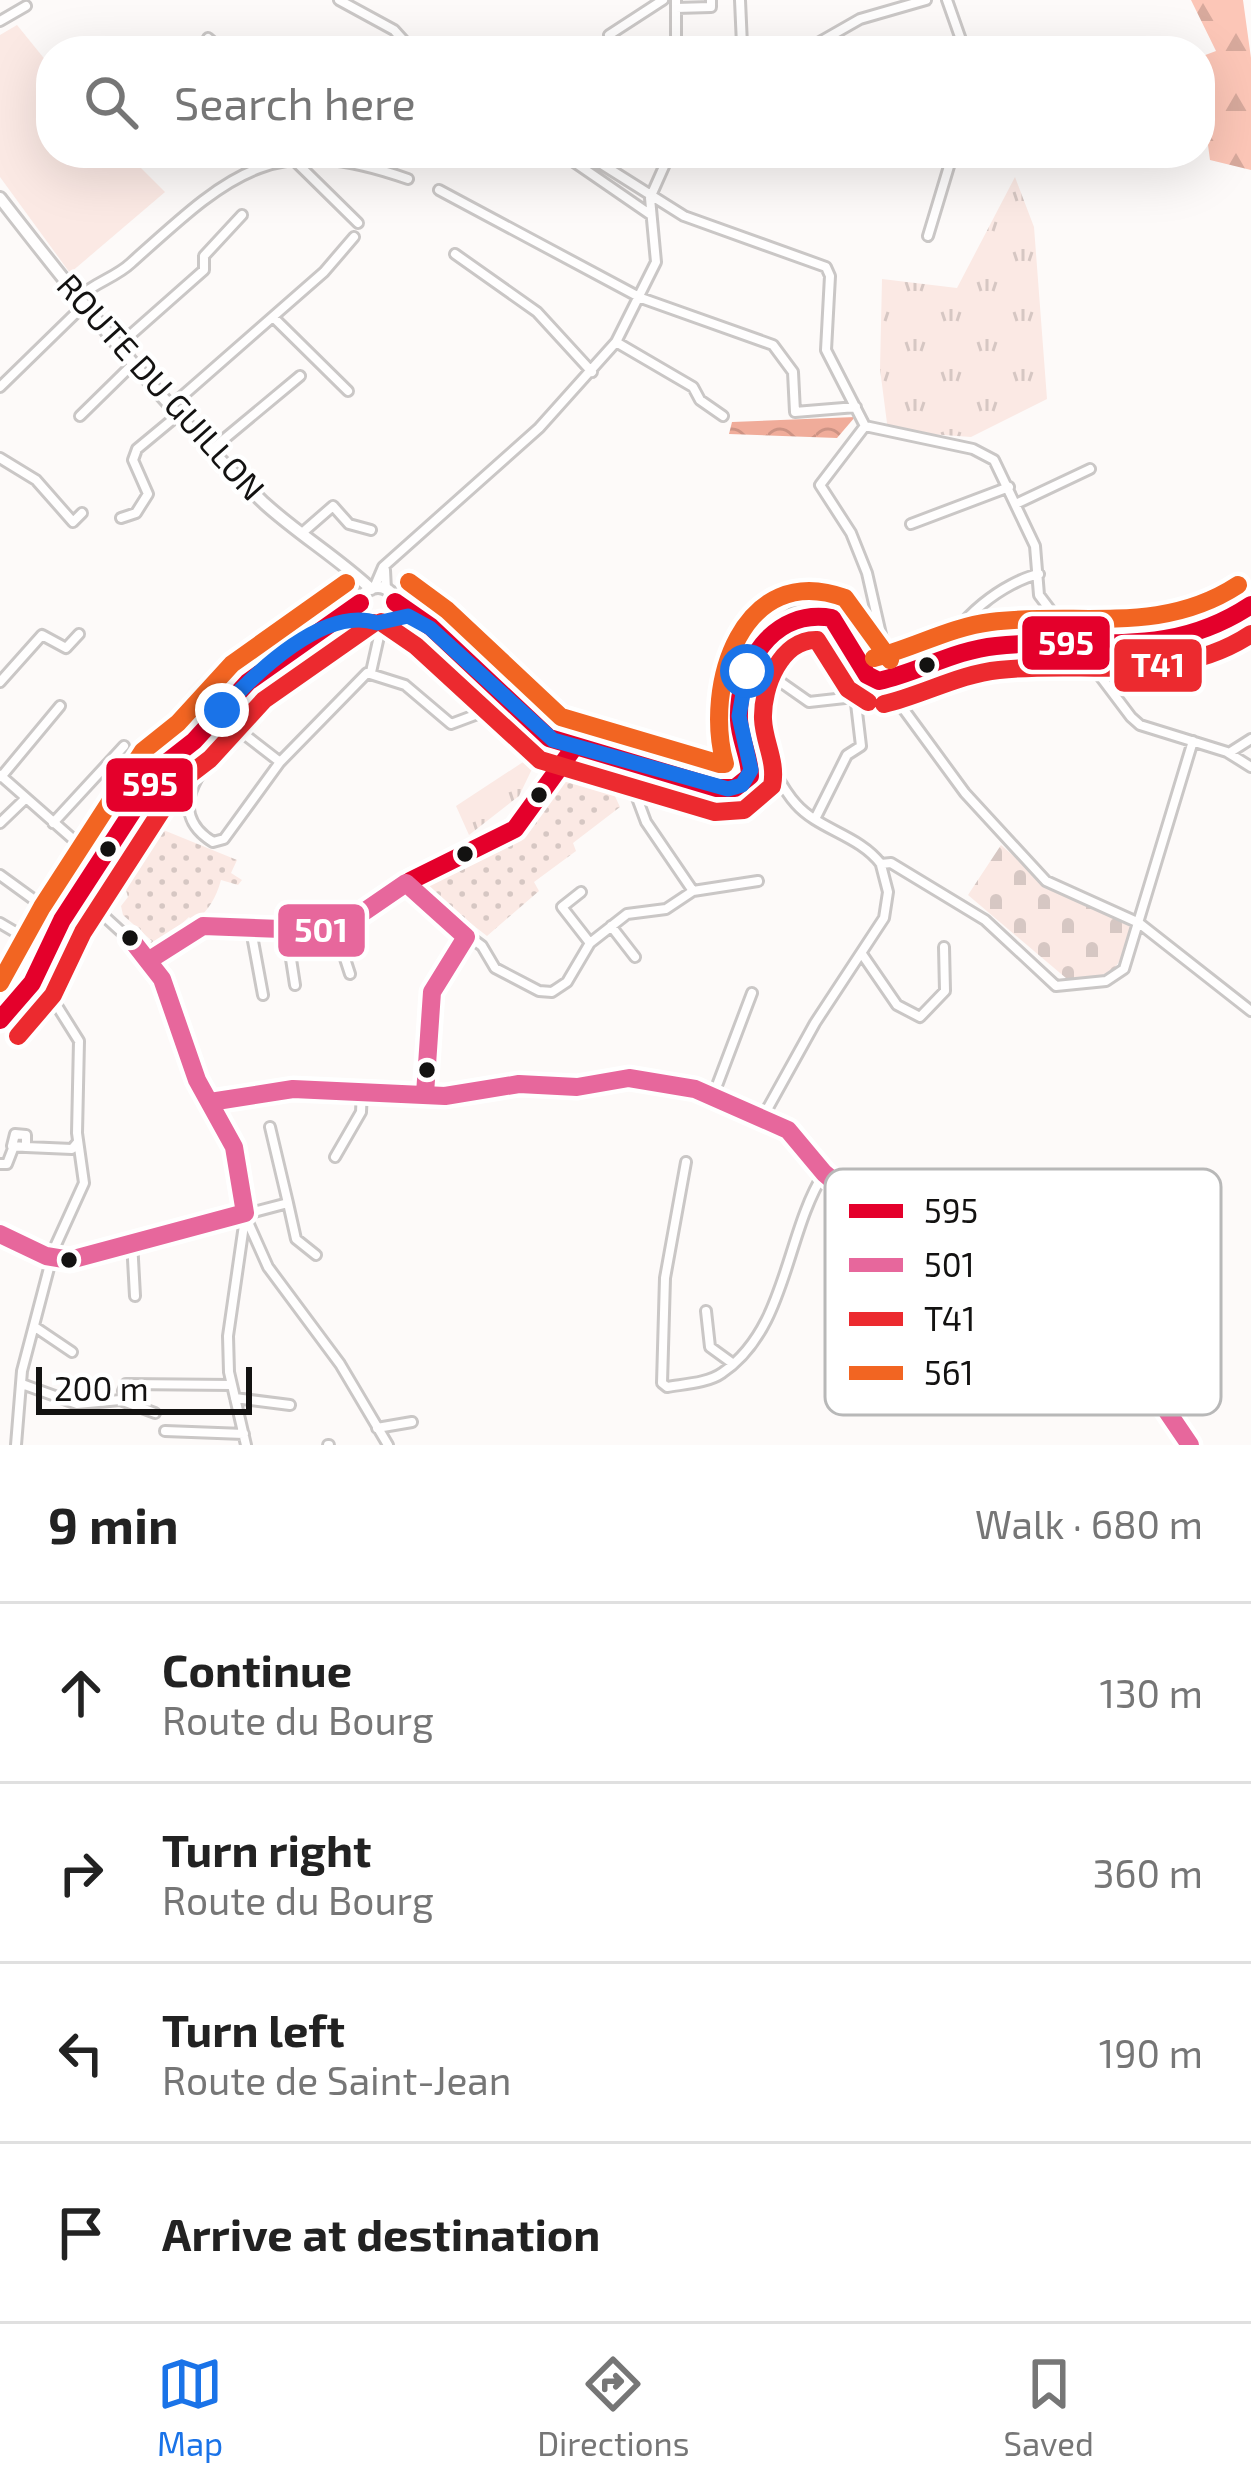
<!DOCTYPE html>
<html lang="en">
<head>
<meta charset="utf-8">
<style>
  :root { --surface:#fff; --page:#f2f2f2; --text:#222; --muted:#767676; --line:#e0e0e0; --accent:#1a73e8 }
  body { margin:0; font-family:"Exo 2",sans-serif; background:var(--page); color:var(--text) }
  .scale { position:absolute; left:36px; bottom:30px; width:216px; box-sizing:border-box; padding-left:12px; border:6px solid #131211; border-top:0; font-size:33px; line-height:42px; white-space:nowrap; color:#131211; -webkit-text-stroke:9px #fff; paint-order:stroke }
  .stop { position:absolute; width:36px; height:36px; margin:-27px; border:9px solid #1a73e8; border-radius:50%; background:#fff }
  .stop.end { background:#1a73e8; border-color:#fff; box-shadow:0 3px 12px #0008 }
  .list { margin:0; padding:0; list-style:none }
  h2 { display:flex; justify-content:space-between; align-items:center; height:156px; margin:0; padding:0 48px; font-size:51px }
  h2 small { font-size:39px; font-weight:400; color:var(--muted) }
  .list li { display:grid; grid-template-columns:78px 1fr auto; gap:36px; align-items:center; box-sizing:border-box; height:180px; padding:0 48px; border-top:3px solid var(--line) }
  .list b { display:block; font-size:45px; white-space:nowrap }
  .list p { margin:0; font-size:39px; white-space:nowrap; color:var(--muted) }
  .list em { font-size:39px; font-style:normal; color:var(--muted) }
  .icon { flex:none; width:66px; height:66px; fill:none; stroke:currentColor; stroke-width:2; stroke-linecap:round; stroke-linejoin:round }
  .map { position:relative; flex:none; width:1251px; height:1445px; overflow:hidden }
  .search { position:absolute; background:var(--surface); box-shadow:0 12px 48px #0002; left:36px; right:36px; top:36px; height:132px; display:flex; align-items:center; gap:30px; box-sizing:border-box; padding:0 42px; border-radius:48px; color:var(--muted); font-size:45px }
  .sheet { height:876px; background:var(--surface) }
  nav { display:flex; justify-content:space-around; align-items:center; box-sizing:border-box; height:168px; border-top:3px solid var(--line); background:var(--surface); font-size:33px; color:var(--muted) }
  nav a { display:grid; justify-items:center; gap:6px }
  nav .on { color:var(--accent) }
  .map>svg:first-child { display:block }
  .grass { fill:url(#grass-tufts) }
  .forest { fill:url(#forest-firs) }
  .cemetery { fill:url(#cemetery-stones) }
  .park { fill:url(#park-dots) }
  .pitch { fill:#fbe9e4 }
  .water { fill:url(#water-waves) }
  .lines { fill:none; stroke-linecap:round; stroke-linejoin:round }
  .street-casing { stroke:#cac7c6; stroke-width:14 }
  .secondary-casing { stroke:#cac7c6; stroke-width:16 }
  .street { stroke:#fffefe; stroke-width:8 }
  .secondary { stroke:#fffefe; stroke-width:10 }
  .bus-1-casing { stroke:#fff; stroke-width:27 }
  .bus-2-casing { stroke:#fff; stroke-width:27 }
  .bus-3-casing { stroke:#fff; stroke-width:27 }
  .bus-4-casing { stroke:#fff; stroke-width:27 }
  .bus-1 { stroke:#e4002b; stroke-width:18 }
  .bus-2 { stroke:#e7679c; stroke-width:18 }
  .bus-3 { stroke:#ec2a2f; stroke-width:18 }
  .bus-4 { stroke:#f26522; stroke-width:18 }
  .route { stroke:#1a73e8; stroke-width:15 }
  .bus-dot { fill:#131211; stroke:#fff; stroke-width:4.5 }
  .labels { text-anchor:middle; stroke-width:9; stroke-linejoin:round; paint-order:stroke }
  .street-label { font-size:33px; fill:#131211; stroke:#fff }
  .key { fill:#fff; stroke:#b8b8b8; stroke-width:3 }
  .key-label { font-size:33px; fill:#131211 }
  .line-badge { stroke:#fff; stroke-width:4.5 }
  .badge-label { font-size:33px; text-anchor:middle; font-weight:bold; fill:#fff }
</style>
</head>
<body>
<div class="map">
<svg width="1251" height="1445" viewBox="0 0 1251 1445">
  <defs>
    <pattern id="grass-tufts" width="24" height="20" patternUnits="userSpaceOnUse" patternTransform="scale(3)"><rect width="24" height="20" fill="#fbe9e4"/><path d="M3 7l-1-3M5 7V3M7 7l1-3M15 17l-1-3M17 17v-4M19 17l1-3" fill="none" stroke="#d6c7c3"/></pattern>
    <pattern id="forest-firs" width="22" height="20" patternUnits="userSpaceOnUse" patternTransform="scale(3)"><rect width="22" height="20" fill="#fcc6b7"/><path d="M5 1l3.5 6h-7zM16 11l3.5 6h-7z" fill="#d7a99c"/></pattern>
    <pattern id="cemetery-stones" width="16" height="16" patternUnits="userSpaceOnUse" patternTransform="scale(3)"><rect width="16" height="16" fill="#fbe9e4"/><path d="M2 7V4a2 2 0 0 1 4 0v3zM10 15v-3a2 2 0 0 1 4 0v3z" fill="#d6c7c3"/></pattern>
    <pattern id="park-dots" width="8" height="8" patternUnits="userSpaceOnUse" patternTransform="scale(3)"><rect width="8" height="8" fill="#fbe9e4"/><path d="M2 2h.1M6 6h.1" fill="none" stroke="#d6c7c3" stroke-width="1.8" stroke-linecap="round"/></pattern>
    <pattern id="water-waves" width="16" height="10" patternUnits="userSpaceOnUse" patternTransform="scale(3)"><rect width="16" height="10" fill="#f0ac9a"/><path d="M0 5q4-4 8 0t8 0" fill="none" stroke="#cd9384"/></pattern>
  </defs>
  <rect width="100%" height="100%" fill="#fdfaf9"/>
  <path class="grass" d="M1015,177L1034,227L1047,399L971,437L888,431L880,369L882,279L957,288Z
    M549,745L561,760L558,766L532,769L519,796L469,835L456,806Z"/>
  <path class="forest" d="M1191,0H1243L1251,58V170L1210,160L1206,130L1200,124V57L1216,51Z"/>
  <path class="cemetery" d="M1001,845L1045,883L1134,923C1119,968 1121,973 1073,984L968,895Z"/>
  <path class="park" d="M576,761L600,764L620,807L573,843L576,851L534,882L539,891L487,936L420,884L530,824Z
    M156,827L237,860L231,873L242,880L238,885L221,880C216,898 209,910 194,922L189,917L153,950L147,946L152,941L123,915L121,906L128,897L123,880Z"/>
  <path class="pitch" d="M17,25L51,67V153H126L165,192L70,273L0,177V35Z"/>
  <path class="water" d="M855,417L837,438L729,434L732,422Z"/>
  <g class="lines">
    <g class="street-casing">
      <path id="street" d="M339,0L394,30L413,51
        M676,0V50
        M740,0L742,45
        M947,0L965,51
        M676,8L711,7V0
        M0,21L26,6
        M609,35L663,0
        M208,38L223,51
        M676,50L734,44L768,51
        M804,51L860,19L926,0
        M561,153L651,215
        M584,153L684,216L826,267L830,276L826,350L865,426
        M295,161L358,223
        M439,190L641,298L773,345L793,372L795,412L856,407
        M928,236L953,153
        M455,254L537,312L592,372
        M78,298C95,282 115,278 131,263C230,174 271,131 408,179
        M274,318L348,391
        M616,342L693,387L700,400L723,416
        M118,346L204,270V256L242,215
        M0,387L82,307
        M171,406L324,272L354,237
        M80,416L133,364
        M865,426L973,449L994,460L1035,546L1039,595L1131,717L1140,725L1227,752L1251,767
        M865,426L820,485L851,533L867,573L891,678
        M211,450L300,376
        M0,458L36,480L73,522L82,513
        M1016,504L1090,469
        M121,518L136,513L148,494L133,460L137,449L178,415
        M911,524L1009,487
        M302,533L333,506L349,524L371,530
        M385,570L386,590
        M374,588L383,567L539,428L616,342L656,262L650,198L670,153
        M767,640L776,650L762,669L809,702L845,698
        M947,655C952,620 1006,581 1039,574
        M371,672L382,623
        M883,681L965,793L1046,881L1139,923L1251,1011
        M0,682L42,635L66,648L79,634
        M208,725L228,744
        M741,728C768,748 774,780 796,804C819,830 859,835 881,864L891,863L985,920L1056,986L1106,981L1124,969L1193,741
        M1229,753L1251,739
        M280,762L240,731C206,760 160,809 213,842L224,839L280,762L367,673L405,685L451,724L491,709
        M624,763L646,822L693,891
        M0,775L99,862
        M1,777L60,706
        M816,817L847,755L861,746L855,695L867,675
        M0,823L25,799
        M53,823L124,746
        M0,875L62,920
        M406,883L413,895L482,946L495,968L539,991L552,992L567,982L590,943L627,914L666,909L693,891L758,881
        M581,892L562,907L590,943
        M80,894L151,959L197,1080L234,1147L245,1218L228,1336L229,1372L246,1445
        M0,923L22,936L41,964
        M611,926L635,957
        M251,930L263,995
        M336,931L350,974
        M287,933L295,985
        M862,954L897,1005L920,1017L945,991L944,947
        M151,959L203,926L336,931L410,881L515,829L573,749
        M0,999L11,1007
        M425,1094L432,992L466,937
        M713,1096L752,993
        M210,1102L293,1089L445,1096L519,1084L577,1087L629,1078L695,1089L788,1130L824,1173L926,1259L1024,1293L1046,1307L1078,1339L1156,1395L1190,1445
        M764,1115L815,1023L884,918L888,892L881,865
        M270,1127L288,1203
        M26,1147L12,1146L15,1134L26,1135V1147L72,1149L77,1143
        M335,1157L361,1112L362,1090
        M686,1162L665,1278L662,1383L667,1387C684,1384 708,1383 722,1373C787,1329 785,1235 824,1173
        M0,1164H7L14,1146
        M247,1220L268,1267L340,1364L388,1445
        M0,1234L46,1256L70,1260L288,1203L296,1239L316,1255
        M132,1241L135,1296
        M916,1251L903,1269L957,1333L985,1378
        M706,1311L710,1347L732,1363
        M35,1327L72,1352
        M22,1384L77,1404L120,1400L155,1413
        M123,1391L126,1384L232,1385
        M235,1398L290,1405
        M377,1428L412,1422
        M165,1431L244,1434
        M16,1445L22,1371L54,1249L84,1183L77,1133L79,1041L37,974
        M328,1445H329"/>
    </g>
    <g class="secondary-casing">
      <path id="secondary" d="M0,198C83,305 166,409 264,503C298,534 338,558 371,589
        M360 605a18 18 0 1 1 36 0a18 18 0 1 1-36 0Z
        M395,602L431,627L549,738L727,789L742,786L751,771C749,757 742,746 740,733C733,688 756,638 794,614L814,613L837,622L867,675L883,681C923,668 957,649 999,645C1085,637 1177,666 1251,605
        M0,1020L32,983L62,920L162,766L194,741L248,682L360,603"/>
    </g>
    <use href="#street" class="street"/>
    <use href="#secondary" class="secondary"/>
    <g class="bus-1-casing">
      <path id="bus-1" d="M395,602L431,627L549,738L717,788H735L750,776C750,757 740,740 739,720C737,665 773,608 832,618L867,675L879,681
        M879,681C919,672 955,650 996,646C1091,635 1165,662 1251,605
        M410,881L515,829L573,749
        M0,1020L32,983L62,920L162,766L194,741L248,682L360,603"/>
    </g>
    <g class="bus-2-casing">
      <path id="bus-2" d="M130,938L162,979L197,1080L234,1147L245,1213
        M151,959L203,926L336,931L406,883L466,937
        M425,1094L432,992L466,937
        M210,1102L293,1089L445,1096L519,1084L577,1087L629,1078L695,1089L788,1130L824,1173L926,1259L1024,1293L1046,1307L1078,1339L1156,1395L1190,1445
        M0,1234L46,1256L70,1260L245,1213"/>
    </g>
    <g class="bus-3-casing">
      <path id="bus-3" d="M381,622L416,646L540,760L715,812L744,810L772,786C777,761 764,743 763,719C762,687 781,639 817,640L848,689L868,702
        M884,704C923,695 959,674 999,670C1085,660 1174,685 1251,634
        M18,1036L53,995L83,932L180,782L210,759L264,700L374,623"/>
    </g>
    <g class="bus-4-casing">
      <path id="bus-4" d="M409,582L447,610L561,717L720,764H725C703,686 742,560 845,598L890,660
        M874,658C914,648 950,627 991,622C1078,611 1160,636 1238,585
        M0,983L42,907L143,751L178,723L232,664L346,583"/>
    </g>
    <use href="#bus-1" class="bus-1"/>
    <use href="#bus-2" class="bus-2"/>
    <use href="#bus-3" class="bus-3"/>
    <use href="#bus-4" class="bus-4"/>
  </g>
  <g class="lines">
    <path class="route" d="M222,710C256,672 325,605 377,623L408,616L430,628L553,740L728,789L742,785L751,770L739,716L747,671"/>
  </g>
  <g class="bus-dot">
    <circle cx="927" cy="665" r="10"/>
    <circle cx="539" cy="795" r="10"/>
    <circle cx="108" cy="849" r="10"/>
    <circle cx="465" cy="854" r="10"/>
    <circle cx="130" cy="938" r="10"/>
    <circle cx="427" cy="1070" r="10"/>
    <circle cx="69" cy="1260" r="10"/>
  </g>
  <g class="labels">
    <g class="street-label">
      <text transform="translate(161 387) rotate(48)" y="12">ROUTE DU GUILLON</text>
    </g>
  </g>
  <rect x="825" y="1169" width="396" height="246" rx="18" class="key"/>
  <rect x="849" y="1204" width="54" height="14" fill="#e4002b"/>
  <rect x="849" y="1258" width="54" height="14" fill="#e7679c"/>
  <rect x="849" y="1312" width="54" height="14" fill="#ec2a2f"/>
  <rect x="849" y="1366" width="54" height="14" fill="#f26522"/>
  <g class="key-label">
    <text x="924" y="1223">595</text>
    <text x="924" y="1277">501</text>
    <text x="924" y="1331">T41</text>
    <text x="924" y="1385">561</text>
  </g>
  <g class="line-badge">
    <rect x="1020" y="614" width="92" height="58" rx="12" fill="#e4002b"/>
    <rect x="1112" y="637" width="92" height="57" rx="12" fill="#ec2a2f"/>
    <rect x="104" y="756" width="91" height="58" rx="12" fill="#e4002b"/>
    <rect x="276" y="902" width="91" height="57" rx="12" fill="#e7679c"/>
  </g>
  <g class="badge-label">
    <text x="1066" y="655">595</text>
    <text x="1158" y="677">T41</text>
    <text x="150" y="796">595</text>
    <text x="321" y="942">501</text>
  </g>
</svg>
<div class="scale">200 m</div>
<div class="stop" style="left:747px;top:671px"></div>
<div class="stop end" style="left:222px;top:710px"></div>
<div class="search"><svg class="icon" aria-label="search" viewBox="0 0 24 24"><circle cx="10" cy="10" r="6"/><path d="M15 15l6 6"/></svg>Search here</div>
</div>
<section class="sheet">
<h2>9 min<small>Walk · 680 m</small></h2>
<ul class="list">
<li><svg class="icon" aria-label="ahead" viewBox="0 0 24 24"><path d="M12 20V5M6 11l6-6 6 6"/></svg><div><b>Continue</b><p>Route du Bourg</p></div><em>130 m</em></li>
<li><svg class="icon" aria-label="right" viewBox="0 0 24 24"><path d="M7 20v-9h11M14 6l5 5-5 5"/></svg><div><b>Turn right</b><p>Route du Bourg</p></div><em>360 m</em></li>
<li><svg class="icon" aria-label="left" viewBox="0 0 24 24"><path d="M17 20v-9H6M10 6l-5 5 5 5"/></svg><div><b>Turn left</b><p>Route de Saint-Jean</p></div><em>190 m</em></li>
<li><svg class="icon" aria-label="arrive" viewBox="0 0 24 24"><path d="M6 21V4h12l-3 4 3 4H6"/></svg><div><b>Arrive at destination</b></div></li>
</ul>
</section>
<nav>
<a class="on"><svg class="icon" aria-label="map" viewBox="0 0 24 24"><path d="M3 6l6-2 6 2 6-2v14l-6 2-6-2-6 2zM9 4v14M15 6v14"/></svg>Map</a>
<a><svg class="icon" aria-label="directions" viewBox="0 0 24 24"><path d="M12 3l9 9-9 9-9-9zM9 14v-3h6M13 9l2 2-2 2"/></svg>Directions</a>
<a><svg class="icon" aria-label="saved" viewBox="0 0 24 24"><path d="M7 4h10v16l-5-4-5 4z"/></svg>Saved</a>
</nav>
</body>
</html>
